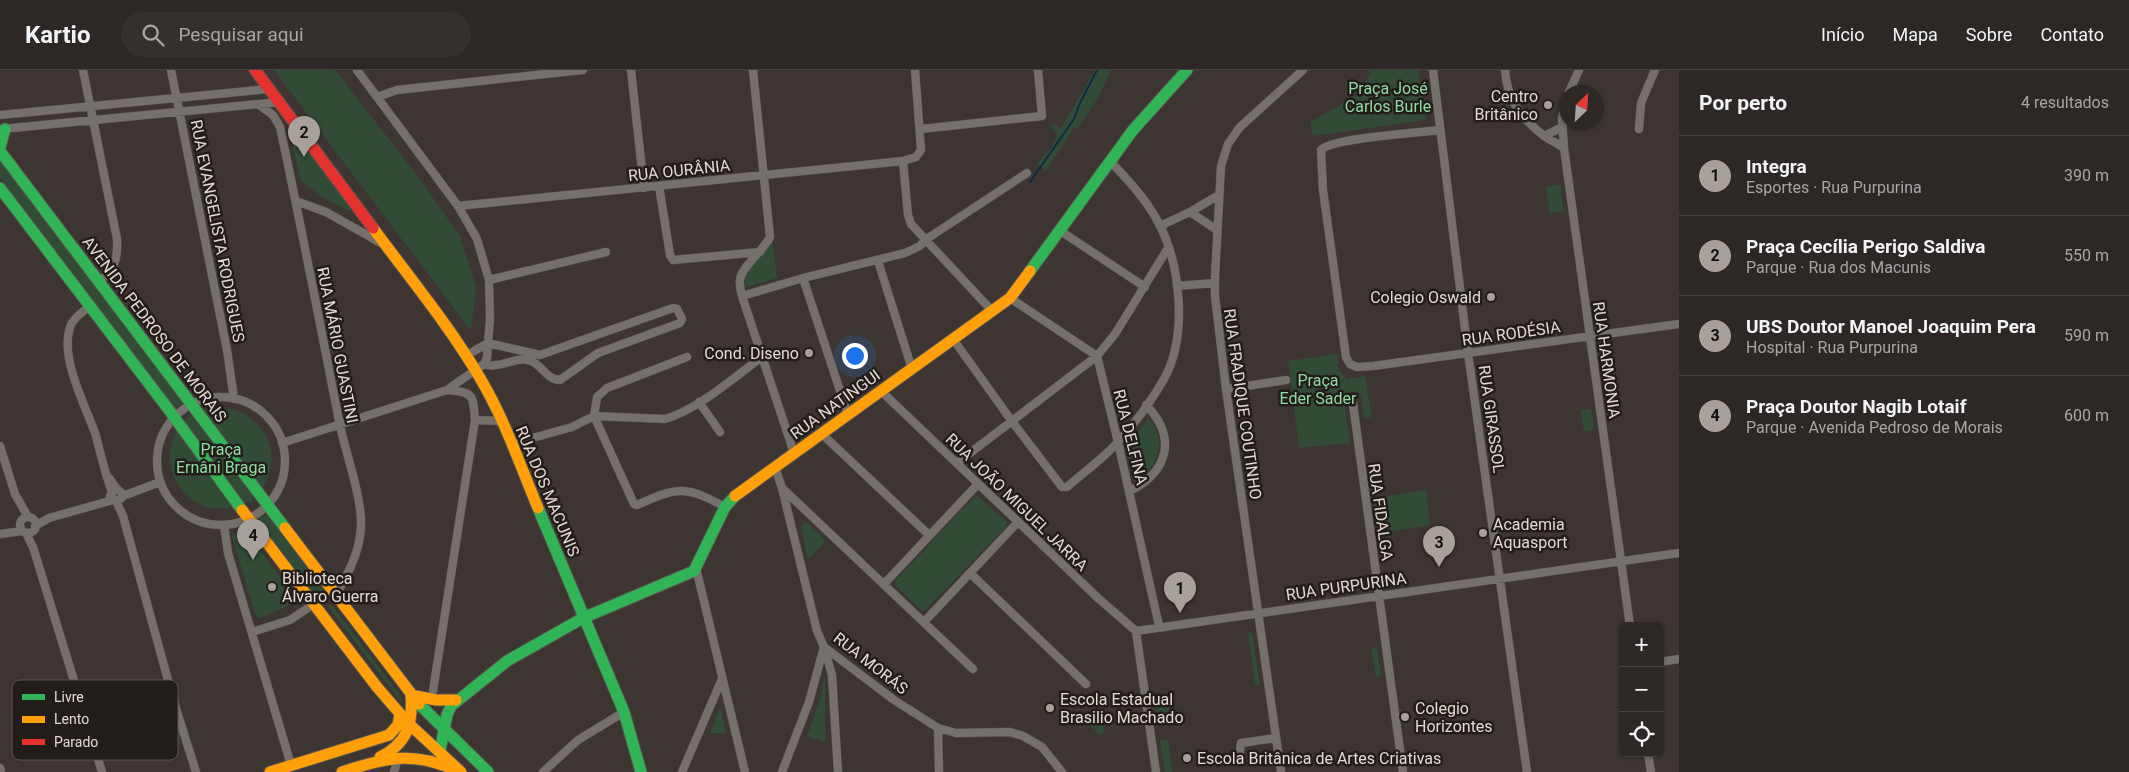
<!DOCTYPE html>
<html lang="pt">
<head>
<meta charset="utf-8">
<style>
  :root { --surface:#2d2825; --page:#35302d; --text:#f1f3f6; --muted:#a7a6a7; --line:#484442; --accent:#a8a09b }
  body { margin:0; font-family:Roboto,sans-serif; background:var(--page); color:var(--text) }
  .controls { position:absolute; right:15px; bottom:15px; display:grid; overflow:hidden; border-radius:8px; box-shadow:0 1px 4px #0004 }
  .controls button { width:45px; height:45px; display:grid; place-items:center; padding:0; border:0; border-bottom:1px solid var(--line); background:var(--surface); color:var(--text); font:25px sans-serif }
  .compass { position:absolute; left:1559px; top:15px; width:45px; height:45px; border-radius:50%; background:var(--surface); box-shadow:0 1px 4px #0004; rotate:25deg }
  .you { position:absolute; left:854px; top:285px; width:18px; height:18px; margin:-12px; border:4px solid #fff; border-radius:50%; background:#1a73e8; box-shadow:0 0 0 8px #1a73e833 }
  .badge { display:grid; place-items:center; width:32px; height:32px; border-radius:50%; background:var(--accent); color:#111; font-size:16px; font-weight:700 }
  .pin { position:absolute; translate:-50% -41px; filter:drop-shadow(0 1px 2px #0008) }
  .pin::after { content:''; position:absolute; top:26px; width:18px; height:15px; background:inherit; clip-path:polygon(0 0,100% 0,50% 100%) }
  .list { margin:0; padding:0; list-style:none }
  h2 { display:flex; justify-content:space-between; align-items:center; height:65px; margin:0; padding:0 20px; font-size:21px }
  h2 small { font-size:16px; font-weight:400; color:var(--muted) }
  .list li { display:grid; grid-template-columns:32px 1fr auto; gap:15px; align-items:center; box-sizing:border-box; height:80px; padding:0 20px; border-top:1px solid var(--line) }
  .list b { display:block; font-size:19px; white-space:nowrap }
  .list p { margin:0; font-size:16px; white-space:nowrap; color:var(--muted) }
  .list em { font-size:16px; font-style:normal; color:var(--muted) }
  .icon { flex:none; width:28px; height:28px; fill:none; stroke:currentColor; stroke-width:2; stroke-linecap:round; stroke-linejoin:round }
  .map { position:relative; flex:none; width:1679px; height:702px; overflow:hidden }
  header { display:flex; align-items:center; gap:30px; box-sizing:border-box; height:70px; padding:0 25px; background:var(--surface); border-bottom:1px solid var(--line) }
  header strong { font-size:24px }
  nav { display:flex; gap:28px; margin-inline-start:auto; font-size:18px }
  .search { width:350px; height:45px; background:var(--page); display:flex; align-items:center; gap:12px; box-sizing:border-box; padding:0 18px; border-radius:28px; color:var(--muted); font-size:19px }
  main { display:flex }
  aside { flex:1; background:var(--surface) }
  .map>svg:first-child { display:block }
  .green { fill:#314b37 }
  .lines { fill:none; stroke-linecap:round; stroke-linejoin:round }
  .stream { stroke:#0c2b43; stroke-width:2 }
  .street-casing { stroke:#59524f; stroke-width:9 }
  .fast-casing { stroke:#59524f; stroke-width:13 }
  .slow-casing { stroke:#59524f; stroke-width:13 }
  .jam-casing { stroke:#59524f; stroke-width:13 }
  .street { stroke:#75706c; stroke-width:8 }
  .fast { stroke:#30b455; stroke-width:11 }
  .slow { stroke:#ff9f0a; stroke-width:11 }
  .jam { stroke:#e5322d; stroke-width:11 }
  .poi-dot { fill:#a8a09b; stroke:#231d1a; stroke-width:2 }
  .labels { text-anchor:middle; stroke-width:5; stroke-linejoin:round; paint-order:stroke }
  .park-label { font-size:16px; fill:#8edba3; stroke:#231d1a }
  .poi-label { font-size:16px; fill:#e2d9d4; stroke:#231d1a; text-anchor:start }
  .street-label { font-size:16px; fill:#e2d9d4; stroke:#231d1a }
  .key { fill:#231d1a; stroke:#5c5552; stroke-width:1 }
  .key-label { font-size:14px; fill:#e2d9d4 }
</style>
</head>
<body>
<header>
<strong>Kartio</strong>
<div class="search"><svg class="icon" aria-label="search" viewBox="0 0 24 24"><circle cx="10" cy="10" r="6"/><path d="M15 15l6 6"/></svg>Pesquisar aqui</div>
<nav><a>Início</a><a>Mapa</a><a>Sobre</a><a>Contato</a></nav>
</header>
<main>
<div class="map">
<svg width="1679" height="702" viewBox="0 0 1679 702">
  <rect width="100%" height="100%" fill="#3c3531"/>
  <path class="green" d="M274,0H335L414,101L460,166L476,217L471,261Z
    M1095,0H1111L1099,26L1079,57L1074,58L1046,101L1037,94L1052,76L1057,65L1051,57L1053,54L1061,58Z
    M1369,0H1418L1426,50L1313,66L1310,52L1354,28L1370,5Z
    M293,59L352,139L349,141L322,127L301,111L289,61Z
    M0,86L185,331L172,341L0,108Z
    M1560,114L1564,141L1550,144L1546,117Z
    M772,168L777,208L744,218C745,192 764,189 772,168Z
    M1337,284L1339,301L1347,309L1365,306L1372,347L1364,348L1361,325L1358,322H1349L1344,329L1350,373L1299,378L1288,291Z
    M211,338C263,332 294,394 252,428V433L248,431C191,462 143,391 187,348C191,344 204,340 211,338Z
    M1591,339L1594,360L1584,362L1581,340Z
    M1148,349C1163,363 1162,383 1150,399C1147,403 1144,407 1139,408L1136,406C1128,374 1129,376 1148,349Z
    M1426,420L1430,455L1379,464L1374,428Z
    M976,425L1006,451V457L925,540L922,541L895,515V511Z
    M269,442L329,521L316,529L255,452Z
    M806,452L826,471L808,489L801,457L803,453Z
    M240,462L251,467L295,528L294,531L291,534L266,546L260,548L256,546L232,467L234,463Z
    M330,534L332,535L398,622L404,636L329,538Z
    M1248,563H1252L1260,615H1255Z
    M1377,577L1381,606L1376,607L1371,578Z
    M825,605V672L807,666L820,630Z
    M1168,635L1170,648L1157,650L1156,636Z
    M720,637L726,663H710Z
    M1094,645L1106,660L1099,665L1087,650Z
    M1168,670L1169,674L1172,702H1165L1160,671Z"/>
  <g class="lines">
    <path class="stream" d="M1030,112L1074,49L1080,33L1097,0"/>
    <g class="street-casing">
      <path id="street" d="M83,0L117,169C118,190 115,198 99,212
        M171,0L227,280L234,329
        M357,0L458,136L477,169L489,210L490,249L488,273L540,285L673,238L677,239L682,249L680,253L598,283L560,310C547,310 542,295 531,291C518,286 507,295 495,295C492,296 487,295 484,294
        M631,0L644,118
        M753,0L770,167C764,180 741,197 740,210C739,214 741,221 742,226L794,383
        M1433,0L1468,283L1527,702
        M1505,0C1507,30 1521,48 1544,66
        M1569,22L1579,0
        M377,27L397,20L583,0
        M1566,29L1562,49L1564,78L1630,556
        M259,35L273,45L280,57C301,155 320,253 339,351C345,381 360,421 361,450C362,477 350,502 336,524
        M0,45L268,19
        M1562,57L1544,66L1564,78
        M2,59L280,32
        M921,59L1042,46L1038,0
        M1639,59L1641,33L1655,0
        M1439,60C1419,63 1331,68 1321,80L1323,120L1346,287L1350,294L1357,297L1373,296L1679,254
        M903,91L908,145L911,154L993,242
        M659,116L670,185L673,190L760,182
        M296,131L326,142L381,173
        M458,136L903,91L916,87L921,80L915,0
        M1190,142L1217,160
        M1160,156L1190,142L1219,125
        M1059,160L1145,217
        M878,191L912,299
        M803,208L848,345
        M489,210L606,182
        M1177,216L1214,213
        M742,226L803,208L905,183L920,176L925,170L1027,103
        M1010,228L1097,286L1118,372L1159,556
        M90,236C83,242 74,247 71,255C58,286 86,336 96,366C101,385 105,404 112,422
        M953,269L1011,350L1062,417H1067C1084,402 1104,388 1119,371C1135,353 1152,330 1164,309C1188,266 1181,193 1157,150C1145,128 1127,109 1110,91
        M687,287L607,318L597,327L594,346L634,434L637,435C677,417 685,415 725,437
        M1226,319L1286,310
        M881,321L1099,529L1136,561
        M157 391a64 64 0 1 1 128 0a64 64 0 1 1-128 0Z
        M699,332L720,362
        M1353,334L1403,702
        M475,350L501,351
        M822,364L929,465
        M282,373L447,320L484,294L487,288L488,273L467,285
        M511,374L572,357L594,346L665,349C699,339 733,308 762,287
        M0,376L15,424L28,447
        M957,393L1097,286L1115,264L1168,178
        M775,397L782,418L817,561L824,577L894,630L938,658L956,663L1010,662L1023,666L1042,677L1062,702
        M109,408L117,419L122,423V428L116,431L110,426L112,422L117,419
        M782,418L973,599
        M1130,421C1169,401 1177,367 1146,335
        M123,426L160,412
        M116,431L123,446L174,632L196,702
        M20 455a8 8 0 1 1 16 0a8 8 0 1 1-16 0Z
        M224,455L228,483L291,695
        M35,456L49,448L113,430
        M26,463L33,477L102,702
        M0,464L22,461
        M696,498L745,702
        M970,503L1086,614
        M884,514L978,414
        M924,552L1018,452
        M1136,561L1679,483
        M1136,561L1156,702
        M252,562L290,550L314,534
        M824,577L832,605L838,702
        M1660,592L1679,589
        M433,621L475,350C473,325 474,322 447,320
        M938,658L939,702
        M1648,683L1651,702
        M1239,688L1241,673L1276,668
        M0,698L1,702
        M394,702L397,692L396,688
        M543,702L578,670L624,642
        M682,702L722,609
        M782,702L809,632L824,577
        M1281,702L1226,319L1215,226V207L1221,96L1228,74L1240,57L1303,0"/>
    </g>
    <g class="fast-casing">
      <path id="fast" d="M0,77L5,59
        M0,81L285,458
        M0,118L166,336L242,440
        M1030,201L1133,60L1187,0
        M538,438L624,642L641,702
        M419,634L488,702
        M440,681L447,645L451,636L507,591L583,548L694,501L725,437L735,426"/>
    </g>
    <g class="slow-casing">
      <path id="slow" d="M373,158C409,207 449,255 480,308C504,348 520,395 538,438
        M735,426L1010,228L1030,201
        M242,440L377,617L408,653L461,702
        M285,458L419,634
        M411,625L436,630H456
        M380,687C407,674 413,654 411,625
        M270,702L389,665L398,655L400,644
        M342,702C384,688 411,681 453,699"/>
    </g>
    <g class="jam-casing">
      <path id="jam" d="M255,0L373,158"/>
    </g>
    <use href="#street" class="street"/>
    <use href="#fast" class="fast"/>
    <use href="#slow" class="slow"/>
    <use href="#jam" class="jam"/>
  </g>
  <g class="poi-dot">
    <circle cx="1548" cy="35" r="5"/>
    <circle cx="1491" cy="227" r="5"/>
    <circle cx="809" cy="283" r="5"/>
    <circle cx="1483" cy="463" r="5"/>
    <circle cx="272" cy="517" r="5"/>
    <circle cx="1050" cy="638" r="5"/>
    <circle cx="1405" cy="647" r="5"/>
    <circle cx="1187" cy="688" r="5"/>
  </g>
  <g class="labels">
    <g class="park-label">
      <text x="1388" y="24">Praça José<tspan x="1388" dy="18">Carlos Burle</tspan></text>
      <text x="1318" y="316">Praça<tspan x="1318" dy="18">Eder Sader</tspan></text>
      <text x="221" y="385">Praça<tspan x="221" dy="18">Ernâni Braga</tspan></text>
    </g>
    <g class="poi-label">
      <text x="1538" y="32" text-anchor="end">Centro<tspan x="1538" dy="18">Britânico</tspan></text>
      <text x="1481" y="233" text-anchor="end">Colegio Oswald</text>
      <text x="799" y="289" text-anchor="end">Cond. Diseno</text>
      <text x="1493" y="460">Academia<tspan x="1493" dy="18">Aquasport</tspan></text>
      <text x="282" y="514">Biblioteca<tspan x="282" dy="18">Álvaro Guerra</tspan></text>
      <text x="1060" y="635">Escola Estadual<tspan x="1060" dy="18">Brasilio Machado</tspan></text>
      <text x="1415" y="644">Colegio<tspan x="1415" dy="18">Horizontes</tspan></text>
      <text x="1197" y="694">Escola Britânica de Artes Criativas</text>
    </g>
    <g class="street-label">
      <text transform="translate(679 100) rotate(-6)" y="6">RUA OURÂNIA</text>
      <text transform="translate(218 161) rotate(79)" y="6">RUA EVANGELISTA RODRIGUES</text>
      <text transform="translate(155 259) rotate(53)" y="6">AVENIDA PEDROSO DE MORAIS</text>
      <text transform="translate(1511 263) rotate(-8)" y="6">RUA RODÉSIA</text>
      <text transform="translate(338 275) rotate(79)" y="6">RUA MÁRIO GUASTINI</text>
      <text transform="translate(1607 290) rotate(82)" y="6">RUA HARMONIA</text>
      <text transform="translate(835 334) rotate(-36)" y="6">RUA NATINGUI</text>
      <text transform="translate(1243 334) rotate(82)" y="6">RUA FRADIQUE COUTINHO</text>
      <text transform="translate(1492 349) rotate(82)" y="6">RUA GIRASSOL</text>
      <text transform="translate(1131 367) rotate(76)" y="6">RUA DELFINA</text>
      <text transform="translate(548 421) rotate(67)" y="6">RUA DOS MACUNIS</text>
      <text transform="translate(1017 432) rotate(44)" y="6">RUA JOÃO MIGUEL JARRA</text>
      <text transform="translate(1381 442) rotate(82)" y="6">RUA FIDALGA</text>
      <text transform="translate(1346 516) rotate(-8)" y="6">RUA PURPURINA</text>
      <text transform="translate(871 593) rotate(38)" y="6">RUA MORÁS</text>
    </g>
  </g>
  <rect x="12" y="610" width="166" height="80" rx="8" class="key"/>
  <rect x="22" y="624" width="23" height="6" fill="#30b455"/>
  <rect x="22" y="646" width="23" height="7" fill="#ff9f0a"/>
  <rect x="22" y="669" width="23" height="6" fill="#e5322d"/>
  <g class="key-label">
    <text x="54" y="632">Livre</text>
    <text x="54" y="654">Lento</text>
    <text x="54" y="677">Parado</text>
  </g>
</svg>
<div class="controls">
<button>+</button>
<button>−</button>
<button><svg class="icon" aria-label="locate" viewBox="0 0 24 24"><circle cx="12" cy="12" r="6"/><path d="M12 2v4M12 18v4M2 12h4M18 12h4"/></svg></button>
</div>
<svg class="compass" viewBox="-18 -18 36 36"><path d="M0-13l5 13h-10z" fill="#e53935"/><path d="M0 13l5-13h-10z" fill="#a7a6a7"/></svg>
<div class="you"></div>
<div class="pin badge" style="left:1180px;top:543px">1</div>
<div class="pin badge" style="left:304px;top:87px">2</div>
<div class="pin badge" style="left:1439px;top:497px">3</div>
<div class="pin badge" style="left:253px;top:490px">4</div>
</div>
<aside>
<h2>Por perto<small>4 resultados</small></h2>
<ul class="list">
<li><span class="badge">1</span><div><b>Integra</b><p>Esportes · Rua Purpurina</p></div><em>390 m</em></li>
<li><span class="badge">2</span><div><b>Praça Cecília Perigo Saldiva</b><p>Parque · Rua dos Macunis</p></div><em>550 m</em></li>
<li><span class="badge">3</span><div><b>UBS Doutor Manoel Joaquim Pera</b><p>Hospital · Rua Purpurina</p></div><em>590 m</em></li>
<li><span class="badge">4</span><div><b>Praça Doutor Nagib Lotaif</b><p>Parque · Avenida Pedroso de Morais</p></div><em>600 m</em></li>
</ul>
</aside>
</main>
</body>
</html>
